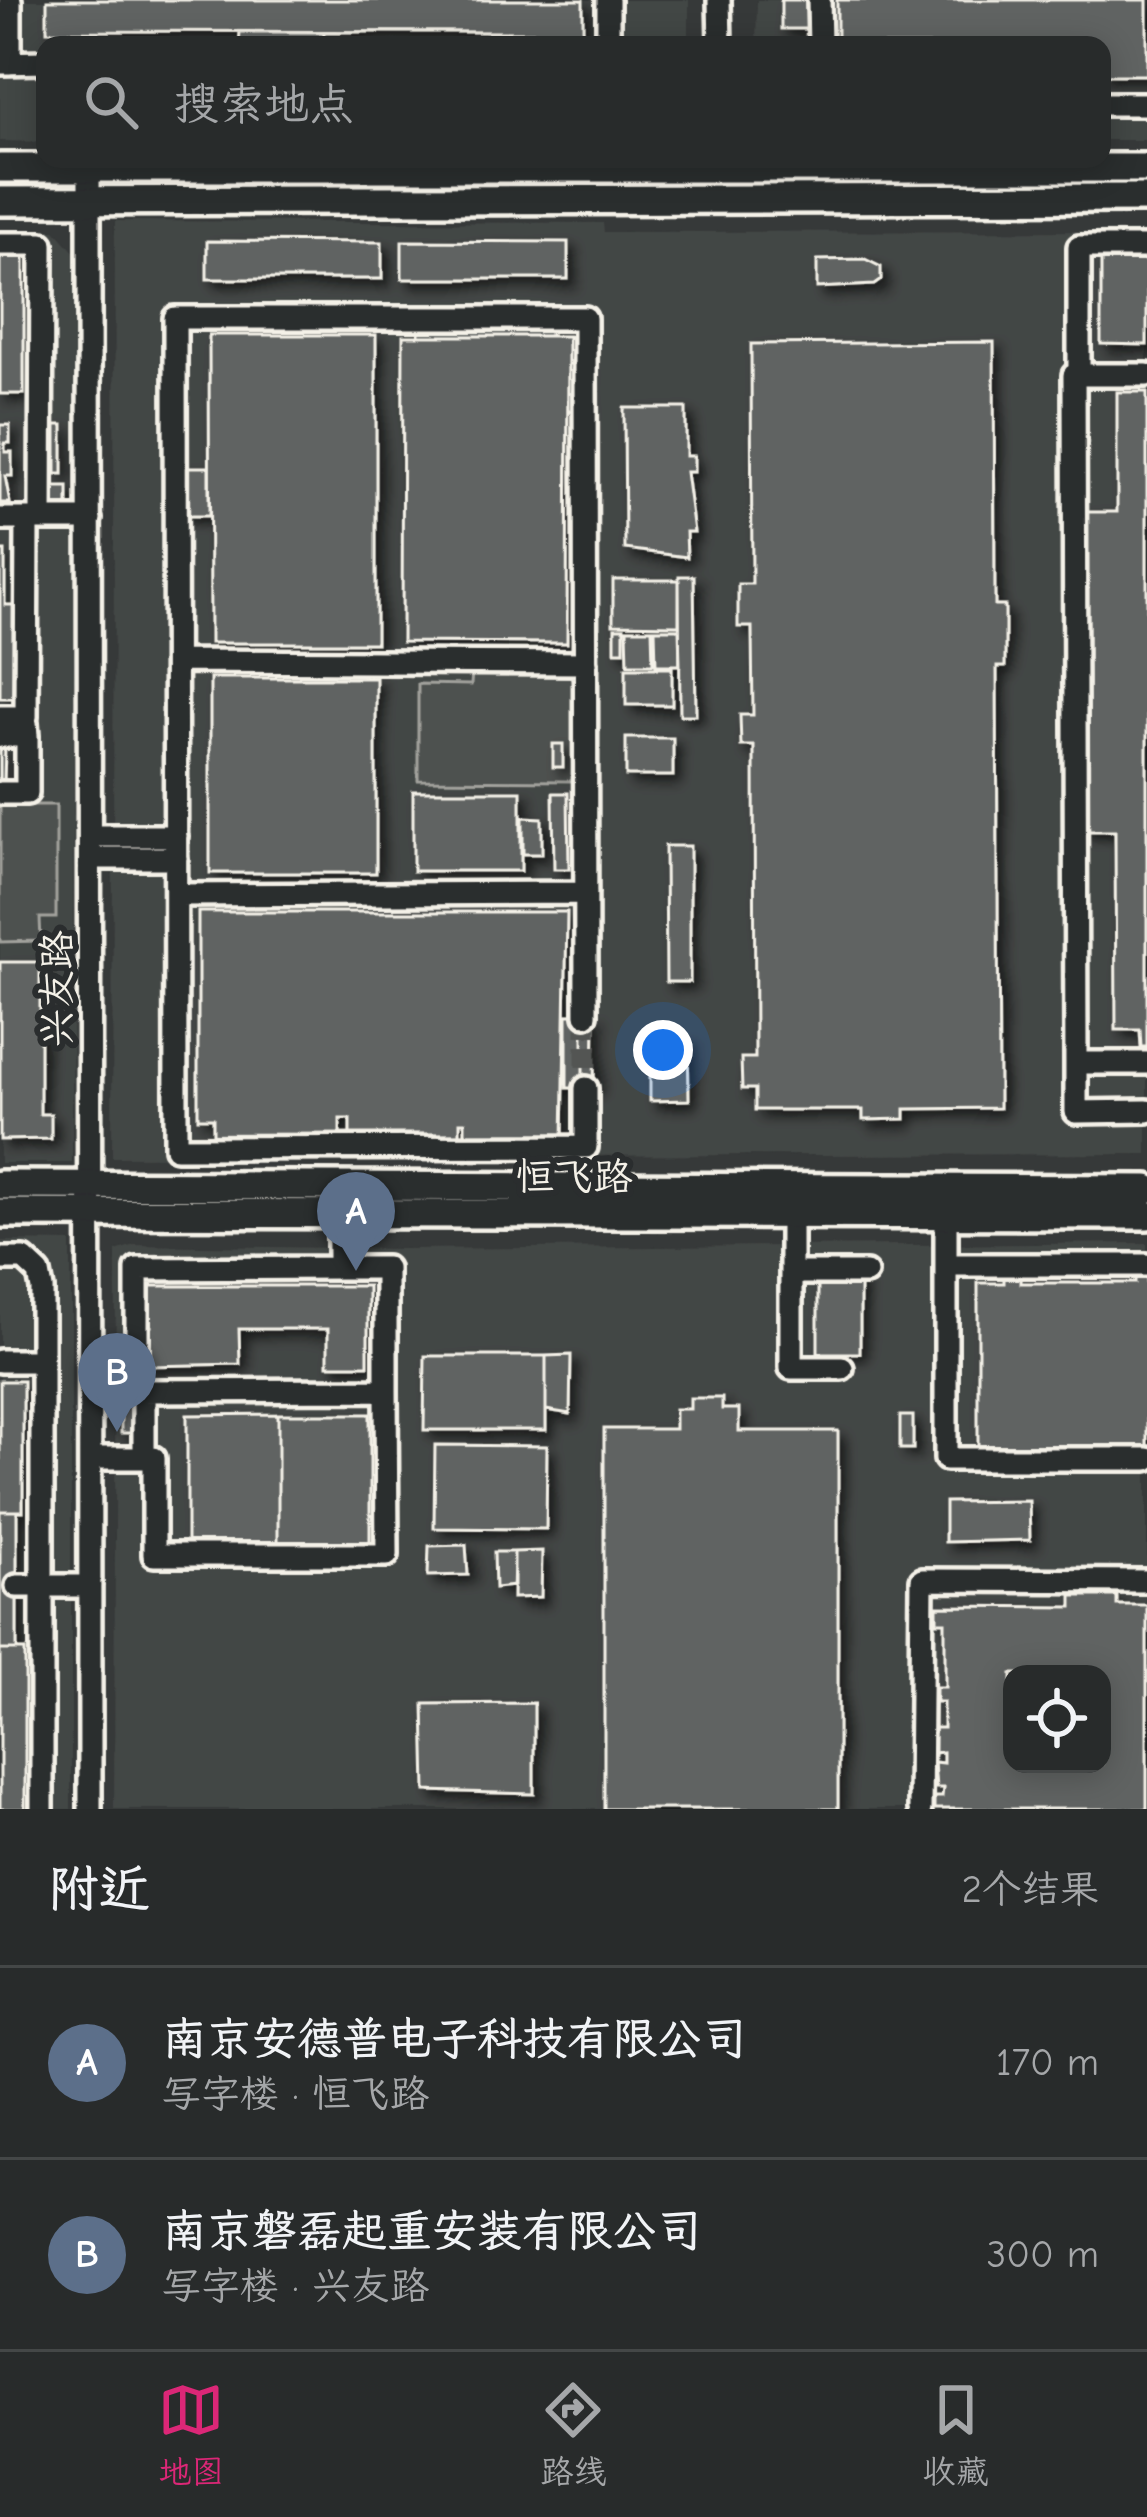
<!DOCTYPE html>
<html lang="zh">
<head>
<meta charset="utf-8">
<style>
  :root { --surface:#282b2b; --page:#303333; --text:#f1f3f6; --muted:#a5a7a9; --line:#444747; --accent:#db2777 }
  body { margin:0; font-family:"Comic Neue","LXGW WenKai TC",sans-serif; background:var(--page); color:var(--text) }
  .controls { position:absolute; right:36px; bottom:36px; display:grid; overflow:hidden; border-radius:24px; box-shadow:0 6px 30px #0003 }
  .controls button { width:108px; height:108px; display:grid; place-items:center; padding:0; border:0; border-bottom:3px solid var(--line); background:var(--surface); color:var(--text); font:60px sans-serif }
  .you { position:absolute; left:663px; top:1050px; width:42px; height:42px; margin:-30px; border:9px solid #fff; border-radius:50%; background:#1a73e8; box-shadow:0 0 0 18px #1a73e833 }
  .badge { display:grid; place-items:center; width:78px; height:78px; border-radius:50%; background:var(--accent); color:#fff; font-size:39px; font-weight:700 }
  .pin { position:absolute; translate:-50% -99px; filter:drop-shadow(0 3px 6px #0008) }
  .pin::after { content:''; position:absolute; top:63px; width:42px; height:36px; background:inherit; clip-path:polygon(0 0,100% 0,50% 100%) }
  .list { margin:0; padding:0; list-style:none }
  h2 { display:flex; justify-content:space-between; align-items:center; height:156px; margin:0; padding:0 48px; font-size:51px }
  h2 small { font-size:39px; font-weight:400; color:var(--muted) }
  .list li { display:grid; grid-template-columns:78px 1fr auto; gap:36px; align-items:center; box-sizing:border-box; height:192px; padding:0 48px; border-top:3px solid var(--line) }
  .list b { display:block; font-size:45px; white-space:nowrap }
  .list p { margin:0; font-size:39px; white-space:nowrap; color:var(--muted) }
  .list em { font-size:39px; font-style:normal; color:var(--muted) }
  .icon { flex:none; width:66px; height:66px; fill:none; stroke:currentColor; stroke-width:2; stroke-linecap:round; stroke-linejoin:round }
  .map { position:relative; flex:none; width:1147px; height:1809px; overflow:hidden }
  .search { position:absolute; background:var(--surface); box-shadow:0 6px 30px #0003; left:36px; right:36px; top:36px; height:132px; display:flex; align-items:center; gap:30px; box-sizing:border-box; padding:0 42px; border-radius:24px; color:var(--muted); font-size:45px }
  .sheet { height:540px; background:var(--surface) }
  nav { display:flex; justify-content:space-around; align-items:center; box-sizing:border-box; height:168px; border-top:3px solid var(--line); background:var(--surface); font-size:33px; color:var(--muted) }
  nav a { display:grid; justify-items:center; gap:6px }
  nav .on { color:var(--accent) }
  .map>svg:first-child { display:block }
  .built { fill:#434645; fill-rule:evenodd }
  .green { fill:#4e514f; stroke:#a1a19c; stroke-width:3 }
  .building { fill:#616362; stroke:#f4f1e8; stroke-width:3; fill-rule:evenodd; filter:url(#shadow) }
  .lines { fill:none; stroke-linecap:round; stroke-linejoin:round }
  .minor-tunnel { stroke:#525553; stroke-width:21; stroke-dasharray:21 10; stroke-linecap:butt }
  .minor-casing { stroke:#f4f1e8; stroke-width:30 }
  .major-casing { stroke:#f4f1e8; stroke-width:36 }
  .minor { stroke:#2a2d2e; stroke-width:21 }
  .major { stroke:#2a2d2e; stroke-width:27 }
  .labels { text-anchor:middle; stroke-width:12; stroke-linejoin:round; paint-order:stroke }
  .street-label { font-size:39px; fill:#f4f1e8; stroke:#2a2d2e }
</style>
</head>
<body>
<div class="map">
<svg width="1147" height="1809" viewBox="0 0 1147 1809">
  <defs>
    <filter id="shadow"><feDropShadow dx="7" dy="7" stdDeviation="6" flood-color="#0009"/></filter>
  </defs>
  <rect width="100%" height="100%" fill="#363939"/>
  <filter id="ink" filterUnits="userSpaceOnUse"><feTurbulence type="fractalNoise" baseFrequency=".00833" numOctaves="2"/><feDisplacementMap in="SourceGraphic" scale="24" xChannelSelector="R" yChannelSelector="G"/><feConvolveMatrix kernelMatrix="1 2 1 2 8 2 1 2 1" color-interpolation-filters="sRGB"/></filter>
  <g filter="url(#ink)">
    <path class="built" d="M0,0H689V45H45V142L0,141Z
      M757,0H1147V140H1102V45H756Z
      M115,221L603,223L604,232L1147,231V1154L112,1157Z
      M0,230H55L76,254L72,1163H0Z
      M0,1241L71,1242V1809H0Z
      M1147,1243V1809H114L116,1251L134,1245L402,1249ZM1012,1674H1102V1764H1012Z"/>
    <path class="green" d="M568,670L575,685V781L418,780V684L471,685L472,671Z
      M0,805H56V918H40L41,941L0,942Z"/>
    <path class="building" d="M47,0H583V32L47,31Z
      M781,0H810V29H781Z
      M837,0H1147V75H1102V45H837Z
      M240,32H324L323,45H239Z
      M207,241L382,242V279H207Z
      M402,241L568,242V279H402Z
      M0,252H24V394H0Z
      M1101,257H1147V345L1101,344Z
      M865,259L881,267V280L874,285L817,288V260Z
      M419,322H550V336H419Z
      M209,335H376V643H210Z
      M403,336H568L567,643L402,642Z
      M994,342L995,606H1005V667H997L999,1108L905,1109V1119L863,1120V1110H755V1089H742L741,1058H755L754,746H741L740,715H753L752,627H738V584H752L751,344Z
      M568,364H583V411H568Z
      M1117,392H1147V1047H1141L1140,1030H1116L1115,831H1082L1081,512H1117Z
      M624,408H686V456H694V472H686L694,532H686L687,557L625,549Z
      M0,425H10V443H5V452H12V476H5L10,503H0Z
      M56,425H63V474H56Z
      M180,467H209V516H181Z
      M51,487H68V511H51Z
      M0,551H5V605H22L21,698H0Z
      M679,576H694L696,715H680Z
      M613,580H679V625L613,624Z
      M615,628H624V651H615Z
      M627,629H652L653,664H628Z
      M655,629H679L680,665H656Z
      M626,668H672V705H626Z
      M210,678H376V873H210Z
      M626,738H673V776H626Z
      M553,744H563V767H553Z
      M0,746H5L4,784H0Z
      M413,791H521V871H413Z
      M553,793H568L569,869H554Z
      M523,817L542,818V854H523Z
      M665,846H690V982H666Z
      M198,912H567L563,1140H465V1122H460V1141H350V1119H340V1139H213V1118H198Z
      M0,962H40V1114H51V1139L0,1140Z
      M567,1015H583V1088H567Z
      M583,1015H595L594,1088H583Z
      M650,1038H688L689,1100L650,1101Z
      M1004,1276H1021V1283H1135V1277H1147V1450H978V1283H1004Z
      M818,1278H860V1353H818Z
      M147,1286H368V1365H328V1329H239L240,1364L146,1366V1326H151Z
      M571,1355L570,1414L546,1410V1356Z
      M425,1356H546V1430H424Z
      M0,1381H23V1511H0Z
      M690,1398H722V1409H739V1431H838V1809H604V1429H675V1409H690Z
      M121,1402H137V1433H121Z
      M278,1414V1543H187V1415Z
      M278,1414H370V1542L278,1543Z
      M900,1416H913V1449H900Z
      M435,1445L547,1446L546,1529L434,1528Z
      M1029,1501L1030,1540L945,1542V1502Z
      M0,1511H17V1650H0Z
      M466,1545L468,1575L428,1576L429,1546Z
      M542,1551L541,1597L513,1598L514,1552Z
      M494,1552H514V1586L495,1588Z
      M1072,1596H1117V1605H1147V1809H934V1797H942L943,1788H936L934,1762L943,1763V1752L933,1753L934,1728H943V1702H936V1687H945V1622H937V1606L1072,1607ZM1012,1674H1102V1764H1012Z
      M0,1650H25V1809H0Z
      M534,1703V1794L426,1791L424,1704Z"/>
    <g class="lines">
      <path class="minor-tunnel" d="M586,1015V1088"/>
      <g class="minor-casing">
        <path id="minor" d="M719,0L720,45
          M819,0L820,45
          M608,45V0
          M0,63L45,62
          M10,63V0
          M1102,104H1147
          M89,168L90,1809
          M0,244H42L41,519
          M1079,375V247H1147
          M1147,375H1074L1076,1063H1147
          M0,519H90
          M176,661L586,663
          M0,717H26L27,519
          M0,736H27L26,723
          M0,793H27V736
          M91,836H176
          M91,858H176
          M176,895L586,893
          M586,1015L585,318H175L176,1148L586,1147V1088
          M1076,1063V1112L1147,1111
          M339,1214V1268L137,1269V1391L386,1390V1268H339
          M946,1214V1459H1147
          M791,1215V1368H842
          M0,1259H24L39,1273L42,1289V1809
          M946,1265H1147
          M791,1273H866
          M0,1361H42
          M144,1391V1458
          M91,1458H154V1555H387L386,1390
          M17,1586H90
          M920,1809L922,1580L1147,1581"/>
      </g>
      <g class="major-casing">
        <path id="major" d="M0,168H1147
          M0,201L1147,198
          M0,1185L1147,1189
          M0,1213L1147,1215"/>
      </g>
      <use href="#minor" class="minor"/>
      <use href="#major" class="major"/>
    </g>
  </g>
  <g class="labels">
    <g class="street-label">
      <text transform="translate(56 989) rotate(-90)" y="14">兴友路</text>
      <text x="574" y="1190">恒飞路</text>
    </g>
  </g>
</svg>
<div class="controls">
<button><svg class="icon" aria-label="locate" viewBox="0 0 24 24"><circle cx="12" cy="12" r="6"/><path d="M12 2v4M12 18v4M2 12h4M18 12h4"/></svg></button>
</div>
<div class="you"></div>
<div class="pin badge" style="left:356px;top:1271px;background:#5c6f8a">A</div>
<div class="pin badge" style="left:117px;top:1432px;background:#5c6f8a">B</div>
<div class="search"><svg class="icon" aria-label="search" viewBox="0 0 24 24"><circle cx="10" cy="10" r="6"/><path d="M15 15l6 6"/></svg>搜索地点</div>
</div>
<section class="sheet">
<h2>附近<small>2个结果</small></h2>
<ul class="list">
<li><span class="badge" style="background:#5c6f8a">A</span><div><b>南京安德普电子科技有限公司</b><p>写字楼 · 恒飞路</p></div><em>170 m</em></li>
<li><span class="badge" style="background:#5c6f8a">B</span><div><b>南京磐磊起重安装有限公司</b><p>写字楼 · 兴友路</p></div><em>300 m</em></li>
</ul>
</section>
<nav>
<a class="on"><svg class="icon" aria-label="map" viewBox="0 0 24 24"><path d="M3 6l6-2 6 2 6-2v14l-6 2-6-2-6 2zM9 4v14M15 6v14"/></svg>地图</a>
<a><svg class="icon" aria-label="directions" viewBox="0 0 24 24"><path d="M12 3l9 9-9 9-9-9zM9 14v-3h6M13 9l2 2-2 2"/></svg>路线</a>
<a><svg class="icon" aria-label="saved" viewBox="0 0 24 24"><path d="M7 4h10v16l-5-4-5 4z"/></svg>收藏</a>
</nav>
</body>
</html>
